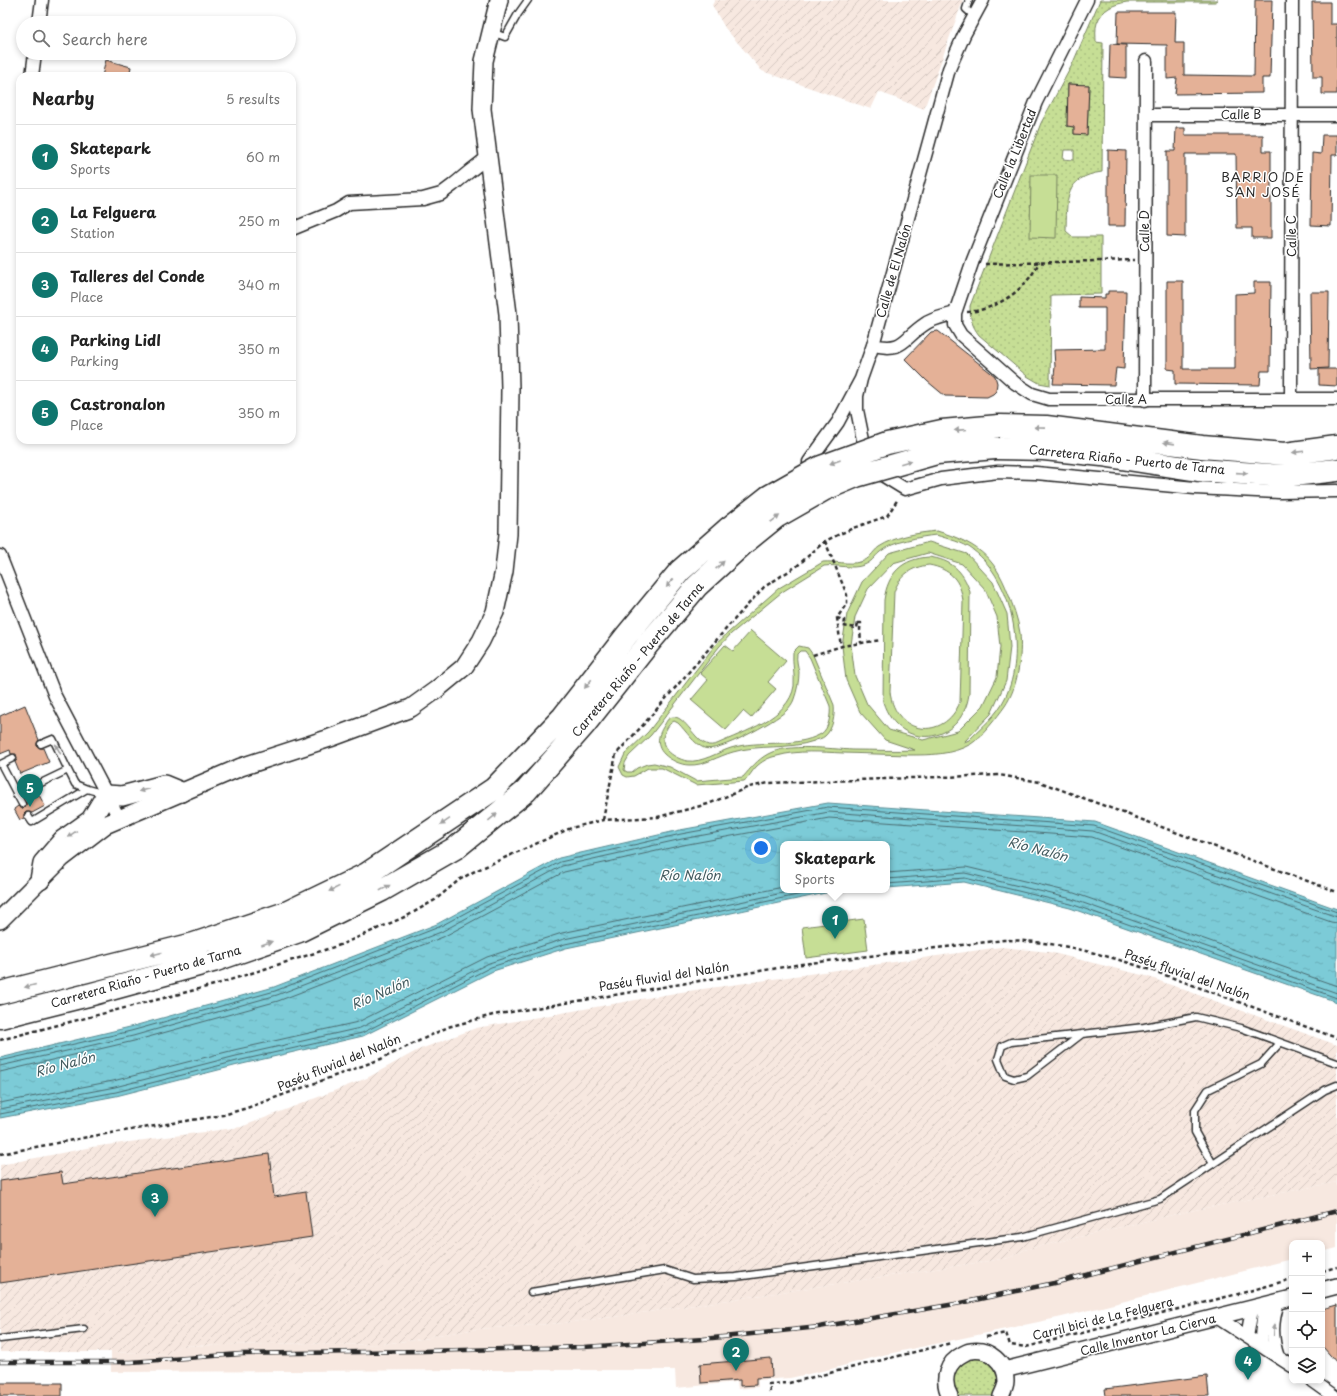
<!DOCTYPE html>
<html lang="en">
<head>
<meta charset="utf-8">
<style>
  :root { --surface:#fff; --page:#f6f6f6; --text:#222; --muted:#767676; --line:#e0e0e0; --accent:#0f766e }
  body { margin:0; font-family:"Playpen Sans",sans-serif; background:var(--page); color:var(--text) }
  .controls { position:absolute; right:12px; bottom:12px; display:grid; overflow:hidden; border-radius:8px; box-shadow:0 2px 6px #0003 }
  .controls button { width:36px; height:36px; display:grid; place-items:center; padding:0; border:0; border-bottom:1px solid var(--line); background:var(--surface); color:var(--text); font:20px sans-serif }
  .you { position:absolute; left:761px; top:848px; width:14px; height:14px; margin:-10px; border:3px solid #fff; border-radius:50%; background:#1a73e8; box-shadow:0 0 0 6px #1a73e833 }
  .badge { display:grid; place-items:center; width:26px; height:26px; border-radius:50%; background:var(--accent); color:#fff; font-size:13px; font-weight:700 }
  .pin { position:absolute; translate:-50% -33px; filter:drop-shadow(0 1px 2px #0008) }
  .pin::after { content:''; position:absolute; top:21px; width:14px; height:12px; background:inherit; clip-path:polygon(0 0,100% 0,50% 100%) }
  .popup { position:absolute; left:780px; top:841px; width:110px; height:52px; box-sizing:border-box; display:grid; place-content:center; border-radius:8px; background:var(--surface); filter:drop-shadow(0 1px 3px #0005); font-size:13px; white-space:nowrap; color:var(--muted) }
  .popup b { font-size:15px; color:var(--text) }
  .popup::after { content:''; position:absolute; left:50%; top:100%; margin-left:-8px; border:8px solid transparent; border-top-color:var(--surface) }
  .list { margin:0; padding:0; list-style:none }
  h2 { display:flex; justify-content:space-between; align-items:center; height:52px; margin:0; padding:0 16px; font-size:17px }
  h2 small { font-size:13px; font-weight:400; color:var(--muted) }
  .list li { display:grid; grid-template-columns:26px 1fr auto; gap:12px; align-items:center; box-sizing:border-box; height:64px; padding:0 16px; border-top:1px solid var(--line) }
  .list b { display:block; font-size:15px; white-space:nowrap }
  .list p { margin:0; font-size:13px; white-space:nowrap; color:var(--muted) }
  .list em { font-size:13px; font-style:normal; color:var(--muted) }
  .icon { flex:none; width:22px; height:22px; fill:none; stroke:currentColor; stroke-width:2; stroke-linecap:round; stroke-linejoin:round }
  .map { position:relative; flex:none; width:1337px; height:1396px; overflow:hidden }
  .search { position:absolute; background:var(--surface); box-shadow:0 2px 6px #0003; left:16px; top:16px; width:280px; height:44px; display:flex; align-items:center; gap:10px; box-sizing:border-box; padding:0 14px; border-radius:22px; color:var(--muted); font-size:15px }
  .panel { position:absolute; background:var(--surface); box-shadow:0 2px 6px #0003; left:16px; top:72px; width:280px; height:372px; border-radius:12px }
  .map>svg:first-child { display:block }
  .built { fill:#f7e8e0 }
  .industrial { fill:url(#industrial-furrows) }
  .grass { fill:url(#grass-dots); stroke:#788460; fill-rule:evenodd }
  .garden { fill:#c6de95; stroke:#788460; fill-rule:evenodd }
  .water { fill:url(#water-ripples); stroke:#5b8b92 }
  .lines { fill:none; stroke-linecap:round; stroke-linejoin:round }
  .shore { stroke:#4b6b70; stroke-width:1 }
  .building { fill:#e4b197; stroke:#2b2b2b }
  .service-casing { stroke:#2b2b2b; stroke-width:9 }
  .minor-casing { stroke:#2b2b2b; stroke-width:15 }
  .tertiary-casing { stroke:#2b2b2b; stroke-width:18 }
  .secondary-casing { stroke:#2b2b2b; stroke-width:20 }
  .primary-casing { stroke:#2b2b2b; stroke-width:22 }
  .motorway-casing { stroke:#2b2b2b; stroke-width:25 }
  .path { stroke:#2b2b2b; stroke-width:2.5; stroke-dasharray:4 3; stroke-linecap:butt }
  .service { stroke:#fff; stroke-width:6 }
  .minor { stroke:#fff; stroke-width:12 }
  .tertiary { stroke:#fff; stroke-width:15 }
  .secondary { stroke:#fff; stroke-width:17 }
  .primary { stroke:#fff; stroke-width:19 }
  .motorway { stroke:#fff; stroke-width:22 }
  .rail-casing { stroke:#2b2b2b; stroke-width:4.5 }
  .rail { stroke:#fff; stroke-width:3; stroke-dasharray:9; stroke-linecap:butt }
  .motorway-bridge-casing { stroke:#2b2b2b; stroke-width:25; stroke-linecap:butt }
  .motorway-bridge { stroke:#fff; stroke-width:22 }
  .oneway { fill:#a0a0a0 }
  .labels { text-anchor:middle; stroke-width:3; stroke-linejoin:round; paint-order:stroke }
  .street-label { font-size:12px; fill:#2b2b2b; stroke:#fff }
  .neighbourhood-label { font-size:13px; letter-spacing:1px; fill:#2b2b2b; stroke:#fff }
  .water-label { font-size:13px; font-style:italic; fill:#435b5f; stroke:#fff }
</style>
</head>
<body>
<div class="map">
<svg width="1337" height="1396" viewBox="0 0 1337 1396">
  <defs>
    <pattern id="industrial-furrows" width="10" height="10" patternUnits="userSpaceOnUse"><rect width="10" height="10" fill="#f7e8e0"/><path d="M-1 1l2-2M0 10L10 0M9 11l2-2" fill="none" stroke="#d4c7c0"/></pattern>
    <pattern id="grass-dots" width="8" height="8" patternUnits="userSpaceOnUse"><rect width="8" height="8" fill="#c6de95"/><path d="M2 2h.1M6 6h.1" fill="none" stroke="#aabf81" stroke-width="1.8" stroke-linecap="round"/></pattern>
    <pattern id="water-ripples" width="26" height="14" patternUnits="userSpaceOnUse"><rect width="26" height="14" fill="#7bcbd7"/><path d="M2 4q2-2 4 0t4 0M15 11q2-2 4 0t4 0" fill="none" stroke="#6aaeb9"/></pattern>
  </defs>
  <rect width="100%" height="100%" fill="#fff"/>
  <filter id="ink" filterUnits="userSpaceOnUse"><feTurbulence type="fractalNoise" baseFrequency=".025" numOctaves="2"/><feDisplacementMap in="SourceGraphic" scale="8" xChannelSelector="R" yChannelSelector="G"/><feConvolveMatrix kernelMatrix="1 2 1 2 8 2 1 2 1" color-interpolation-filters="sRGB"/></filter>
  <g filter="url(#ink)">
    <path class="built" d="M1337,1182V1248L1322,1252V1243H1292V1259L1062,1317L883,1355L831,1369L790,1378L758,1380V1387L738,1389L737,1382L676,1388L675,1370H464L111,1372V1352L168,1354L180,1346L311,1343L331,1345L382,1344L430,1338L431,1336L478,1329L564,1323L621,1316L1009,1258L1024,1250L1185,1212Z"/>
    <path class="industrial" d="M715,0H963L924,109L879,92L871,109L762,71L725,28L712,5Z
      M1001,947L1049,952L1146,976L1337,1045V1182L1185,1212L1024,1250L1009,1258L621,1316L564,1323L478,1329L431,1336L430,1338L382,1344L331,1345L311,1343L180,1346L168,1354L111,1352H0V1165L92,1147L241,1127L367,1078L418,1050L476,1028L681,992Z"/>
    <path class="grass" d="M1100,0H1218L1215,2H1127C1114,4 1102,9 1097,23C1095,28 1096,36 1096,42L1103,43L1102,172C1064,177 1067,200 1066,231L1073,237H1101V294L1051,295L1050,385L1039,383L1027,376L979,335C972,326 970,318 970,306L1041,123L1072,65ZM1068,84L1089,85L1087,134H1074V127L1067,126ZM1064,150H1074V160L1063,159Z
      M955,1358H996L1001,1396H950Z"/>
    <path class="garden" d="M1031,175H1057L1056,238L1030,237Z
      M937,531C974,542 994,555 1008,593C1013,606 1018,619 1020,633C1022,656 1018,687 1005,706C998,716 981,738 971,744C952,755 930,755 909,755C887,754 865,754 843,753C821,752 798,750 777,756C769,757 761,762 756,767C751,772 749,778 744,781L696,785L662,768H648L634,776L627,777L623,775L619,767L625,754L648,732L716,644L729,632L779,588L823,562C835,561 848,565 860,562C870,560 872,552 879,547C896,536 917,533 937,531ZM936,535C948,539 963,542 973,550C1013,580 1027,654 1005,698C997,715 982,727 969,740L964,742L991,714L1006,681L1010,647L1007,614L993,582L967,554L929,542L889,553L862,582L847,614L842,646L846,680L860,712L885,740L915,750C894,751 874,750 853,750C830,749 788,743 768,754C757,760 751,768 743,777L696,781L670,767L654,763L647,764L637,768L632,772H627L624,770L625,763L629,756L651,735L719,647L731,634L782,592L824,566C838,564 851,570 864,565C872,562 874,557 880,552C893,541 920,537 936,535ZM928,553L962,564L985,589L997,617L1000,647L997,677L983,706L958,731L923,740L889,730L867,704L855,676L851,645L855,617L868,589L893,563Z
      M929,557C951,560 963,570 970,592L969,694C962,746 899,752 883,702L884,600C888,573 902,559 929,557ZM929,565C950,569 961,580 963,602L960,702C944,742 895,735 890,692L894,592C900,575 911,567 929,565Z
      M751,631L786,661L768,682L776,689L751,718L743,711L726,730L691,700L708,680L700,673L725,645L733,651Z
      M799,646L808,648L813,655L834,705C835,715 833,729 825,736C822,739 817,739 814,741C788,750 759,744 733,752C718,756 704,766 689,765C681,765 670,760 664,754C655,745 658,734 665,724C667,720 669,717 674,717C685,717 695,740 706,744C709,746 714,745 717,744C743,732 789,718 794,686C795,674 792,663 793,652ZM800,651H805L810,658L830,706C831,714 829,729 821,734C794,749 760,739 731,748C718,752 702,763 687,761C673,758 656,746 666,730C668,726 670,723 674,721L678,723C686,731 694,744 704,748C717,754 775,721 786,711C789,708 793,703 794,699C797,691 799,681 799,672C798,666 796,660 797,654Z
      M864,919L868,950L806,958L802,927Z"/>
    <path class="water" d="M828,803L1095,822L1337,909V1002L1070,908L964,882L887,888V844H783V890H853L835,891L566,948L493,971L363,1036L238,1065L116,1096L0,1118V1058L130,1027L274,987L437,924L559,858L680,830Z"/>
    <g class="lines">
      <path class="shore" d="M887,873L966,867L1074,893L1337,986
        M887,879L965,873L1072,899L1337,993
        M887,884L965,878L1071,904L1337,998
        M0,1061L131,1031L275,991L439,927L560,862L681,834L828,807L1094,826L1337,912
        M0,1066L133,1036L277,995L441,932L562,866L682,839L829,812L1093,831L1337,917
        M0,1072L134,1041L278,1001L443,937L564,872L683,845L829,818L1092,837L1331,922L1337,923
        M0,1103L113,1081L234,1050L358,1022L487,957L562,933L783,887
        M0,1109L115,1087L236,1056L360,1028L489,963L564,939L797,890
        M0,1114L116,1092L237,1061L362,1033L491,967L565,944L821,890"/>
    </g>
    <path class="building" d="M1255,0H1272L1270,78H1262V93L1175,94L1177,78L1167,79V45L1117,44L1118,12H1176L1175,43H1184V75L1254,76Z
      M1312,2H1330V24H1337V94H1322V77H1313Z
      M1110,44L1126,45V78L1109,77Z
      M106,60L131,67L129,76H102Z
      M1068,84L1089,85L1087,135L1074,134V127L1067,126Z
      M1176,128H1185V135H1263V151H1271V238H1252V228H1237L1236,154H1185V237L1167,236V151H1175Z
      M1322,135H1337V155H1332L1331,226L1311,225L1312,153L1321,154Z
      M1108,150L1126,151L1125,226H1108Z
      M1167,281H1183V369H1235V294L1254,293V282H1271L1270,371H1261L1260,385L1175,384V370L1167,369Z
      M1108,291H1126L1124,369L1116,368L1114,385L1053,384L1055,367L1054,350L1105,349V308H1079V297L1105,298V294H1108Z
      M1310,292H1329L1328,368L1311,369Z
      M938,331L995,376L997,383L996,391L993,394L987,397L945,396L927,381L905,359L931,332Z
      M1319,369H1337V386L1319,385Z
      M25,705L39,740L37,743V746L40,748H43L49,762L20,774L15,762L17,759L16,754H11L10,750L0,754V716Z
      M39,795L45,806L32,813L30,812H26L24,814V818L20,820L14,809L18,806L21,808H24L26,805V802Z
      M269,1154L274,1197L306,1192L312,1237L0,1283V1181L61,1172L63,1184Z
      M1337,1305V1363L1323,1347L1322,1342V1309Z
      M771,1358L772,1377L756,1378V1385L740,1386V1380L701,1383L700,1364Z
      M1207,1376L1209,1396H1106L1105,1389Z
      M0,1383H62V1396H0Z"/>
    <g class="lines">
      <g class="service-casing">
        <path id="service" d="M969,0L966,9L974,16
          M492,32L505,37L518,14L528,0
          M13,758L1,764L22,804
          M68,770L75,784L87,789L105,794
          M16,795L68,770L53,739L41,744
          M28,816L32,822L87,789
          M1082,1034L1027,1076L1014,1079L1005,1076L998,1059L1002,1046L1011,1042L1144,1027L1196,1017L1241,1028L1337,1063
          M1213,1164L1195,1132V1110L1208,1090L1261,1064L1280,1043
          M531,1292L665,1270L693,1279L736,1277L1022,1237L1160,1199L1325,1090L1337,1085
          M0,1339L84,1329"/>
      </g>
      <g class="minor-casing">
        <path id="minor" d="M1087,0L1036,102L973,260L955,313V325L961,335L1015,383L1032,394L1049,399H1337
          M39,23L42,0
          M32,76L35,53
          M1146,115H1337
          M292,229L336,211L349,203L423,199L441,194L453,185L470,171L488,157
          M873,345C905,352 902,339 925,324C933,318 946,316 955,313
          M861,379L857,396V410L866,454
          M1291,399L1292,0
          M1145,400L1146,61
          M809,462L838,422L861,379L873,345L949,69L964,35L983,0
          M874,470L905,489L941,479L998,472L1036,473L1195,488L1279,492L1337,491
          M0,556L55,696L119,818
          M1278,1302C1272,1322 1271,1337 1278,1357
          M1263,1305C1266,1320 1257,1334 1264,1348
          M1218,1318L1292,1366
          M1247,1337L1252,1309
          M1313,1381L1334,1396"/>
      </g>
      <g class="tertiary-casing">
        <path id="tertiary" d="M1322,1290L1337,1286
          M1004,1370L1292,1298
          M950,1396C941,1380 947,1362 963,1354C965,1353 968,1351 971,1351C989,1348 1006,1363 1006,1381C1006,1386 1003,1392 1001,1396"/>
      </g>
      <g class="secondary-casing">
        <path id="secondary" d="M0,920L62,858L105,825L241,767L330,738L411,708L436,690L464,667L481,641L495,612L504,571L508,534L510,389L508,314L482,109L484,61L499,0"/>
      </g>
      <g class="primary-casing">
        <path id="primary" d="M40,880L43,863L63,840L91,820L106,795L122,796L164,785L181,792"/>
      </g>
      <g class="motorway-casing">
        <path id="motorway" d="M999,426L1046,427L1202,447L1285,454L1337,447
          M995,448L1044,449L1102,455L1198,470L1283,476L1337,470
          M0,993L194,944L286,913L367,874L494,789L563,717L627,635L680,571L729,528
          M0,1017L92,994L213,961L299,931L382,890L457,847L526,791L584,725L648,644L697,586L744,543"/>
      </g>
      <path class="path" d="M985,264L1134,260
        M967,312C997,310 1027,289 1039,262
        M825,541L847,595V603L837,618L841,647
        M837,618L844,620L843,626L857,628L858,623
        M858,623H861L860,629L861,643
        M813,655L842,646L881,640
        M603,820L616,754L643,725L732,622L764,587L797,566L825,541L853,528L887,516L898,499
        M0,1040L214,985L340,945L409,915L435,900L459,880L473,872L571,828L603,820L658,817L708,804L749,787L769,783L999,775L1040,782L1337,892
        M0,1154L93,1136L223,1115L247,1108L381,1059L448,1027L493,1015L802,964L1004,940C1072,941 1139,965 1203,989C1248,1005 1292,1022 1337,1038
        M1322,1271L1337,1267
        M986,1337L1006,1333L1010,1345L1026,1347L1242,1293L1292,1279
        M770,1392L769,1384L789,1383L951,1343"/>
      <use href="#service" class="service"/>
      <use href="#minor" class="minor"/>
      <use href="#tertiary" class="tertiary"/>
      <use href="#secondary" class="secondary"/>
      <use href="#primary" class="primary"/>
      <use href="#motorway" class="motorway"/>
      <g class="rail-casing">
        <path id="rail" d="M0,1362H131L241,1354L423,1351L584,1347L703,1339L819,1327L961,1303L1054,1283L1337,1211"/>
      </g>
      <use href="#rail" class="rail"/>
      <g class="motorway-bridge-casing">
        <path id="motorway-bridge" d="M729,528L768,497L821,467L887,443L942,431L999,426
          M744,543L776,517L825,489L856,476L937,453L995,448"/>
      </g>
      <use href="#motorway-bridge" class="motorway-bridge"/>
    </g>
    <defs><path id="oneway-solid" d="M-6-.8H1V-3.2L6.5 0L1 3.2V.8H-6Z"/></defs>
    <g class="oneway">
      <use href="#oneway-solid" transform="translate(1040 427) rotate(-179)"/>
      <use href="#oneway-solid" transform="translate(960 430) rotate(175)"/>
      <use href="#oneway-solid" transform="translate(1169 443) rotate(-172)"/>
      <use href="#oneway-solid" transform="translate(1298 452) rotate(173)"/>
      <use href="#oneway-solid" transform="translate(835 462) rotate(160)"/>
      <use href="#oneway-solid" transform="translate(906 462) rotate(-16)"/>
      <use href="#oneway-solid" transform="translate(1242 473) rotate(4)"/>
      <use href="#oneway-solid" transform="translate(775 519) rotate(-36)"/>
      <use href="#oneway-solid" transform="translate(720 565) rotate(-43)"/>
      <use href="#oneway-solid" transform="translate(670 583) rotate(130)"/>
      <use href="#oneway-solid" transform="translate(588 684) rotate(128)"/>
      <use href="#oneway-solid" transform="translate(58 749) rotate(-117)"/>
      <use href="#oneway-solid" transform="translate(144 790) rotate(165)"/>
      <use href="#oneway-solid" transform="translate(493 817) rotate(-39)"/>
      <use href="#oneway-solid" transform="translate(445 822) rotate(146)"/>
      <use href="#oneway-solid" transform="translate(72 834) rotate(145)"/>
      <use href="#oneway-solid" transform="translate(385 888) rotate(-29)"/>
      <use href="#oneway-solid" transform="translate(334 889) rotate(154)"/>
      <use href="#oneway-solid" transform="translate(267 943) rotate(-19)"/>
      <use href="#oneway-solid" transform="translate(156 954) rotate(166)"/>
      <use href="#oneway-solid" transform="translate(30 986) rotate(166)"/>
      <use href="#oneway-solid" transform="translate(1274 1330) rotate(-87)"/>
    </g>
  </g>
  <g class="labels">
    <g class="street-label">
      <text x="1241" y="119">Calle B</text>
      <text transform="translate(1015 154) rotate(-68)" y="4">Calle la Libertad</text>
      <text transform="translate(1145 231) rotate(-90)" y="4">Calle D</text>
      <text transform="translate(1292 236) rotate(-90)" y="4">Calle C</text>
      <text transform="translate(894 271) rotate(-74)" y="4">Calle de El Nalón</text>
      <text x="1126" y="404">Calle A</text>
      <text transform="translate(1127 460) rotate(6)" y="4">Carretera Riaño - Puerto de Tarna</text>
      <text transform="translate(638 660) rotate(-50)" y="4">Carretera Riaño - Puerto de Tarna</text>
      <text transform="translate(1187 975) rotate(19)" y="4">Paséu fluvial del Nalón</text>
      <text transform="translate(146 977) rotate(-16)" y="4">Carretera Riaño - Puerto de Tarna</text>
      <text transform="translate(664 977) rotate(-9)" y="4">Paséu fluvial del Nalón</text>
      <text transform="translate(339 1063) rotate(-22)" y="4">Paséu fluvial del Nalón</text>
      <text transform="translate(1103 1319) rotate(-14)" y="4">Carril bici de La Felguera</text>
      <text transform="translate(1148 1335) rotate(-14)" y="4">Calle Inventor La Cierva</text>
    </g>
    <g class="neighbourhood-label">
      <text x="1263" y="182">BARRIO DE<tspan x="1263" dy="15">SAN JOSÉ</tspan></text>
    </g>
    <g class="water-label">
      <text transform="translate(1038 849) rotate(15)" y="5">Río Nalón</text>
      <text x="690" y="880">Río Nalón</text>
      <text transform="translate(380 993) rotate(-23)" y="5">Río Nalón</text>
      <text transform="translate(65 1064) rotate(-15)" y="5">Río Nalón</text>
    </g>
  </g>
</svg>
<div class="controls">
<button>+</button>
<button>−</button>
<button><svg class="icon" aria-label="locate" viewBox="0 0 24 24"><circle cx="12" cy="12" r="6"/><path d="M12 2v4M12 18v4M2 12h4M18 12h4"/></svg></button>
<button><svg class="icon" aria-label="layers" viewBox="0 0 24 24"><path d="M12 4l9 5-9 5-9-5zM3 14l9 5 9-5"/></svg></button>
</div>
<div class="you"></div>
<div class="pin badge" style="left:835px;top:939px">1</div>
<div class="popup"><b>Skatepark</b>Sports</div>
<div class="pin badge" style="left:736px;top:1371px">2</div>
<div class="pin badge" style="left:155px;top:1217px">3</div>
<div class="pin badge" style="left:1248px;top:1380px">4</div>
<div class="pin badge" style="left:30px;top:807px">5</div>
<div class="search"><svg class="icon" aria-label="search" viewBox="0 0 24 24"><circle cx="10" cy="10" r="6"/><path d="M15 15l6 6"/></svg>Search here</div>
<section class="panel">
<h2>Nearby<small>5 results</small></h2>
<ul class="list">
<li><span class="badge">1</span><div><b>Skatepark</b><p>Sports</p></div><em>60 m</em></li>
<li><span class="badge">2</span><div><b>La Felguera</b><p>Station</p></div><em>250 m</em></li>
<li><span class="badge">3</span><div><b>Talleres del Conde</b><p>Place</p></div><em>340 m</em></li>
<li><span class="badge">4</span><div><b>Parking Lidl</b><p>Parking</p></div><em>350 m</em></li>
<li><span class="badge">5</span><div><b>Castronalon</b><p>Place</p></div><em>350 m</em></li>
</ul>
</section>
</div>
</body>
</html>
